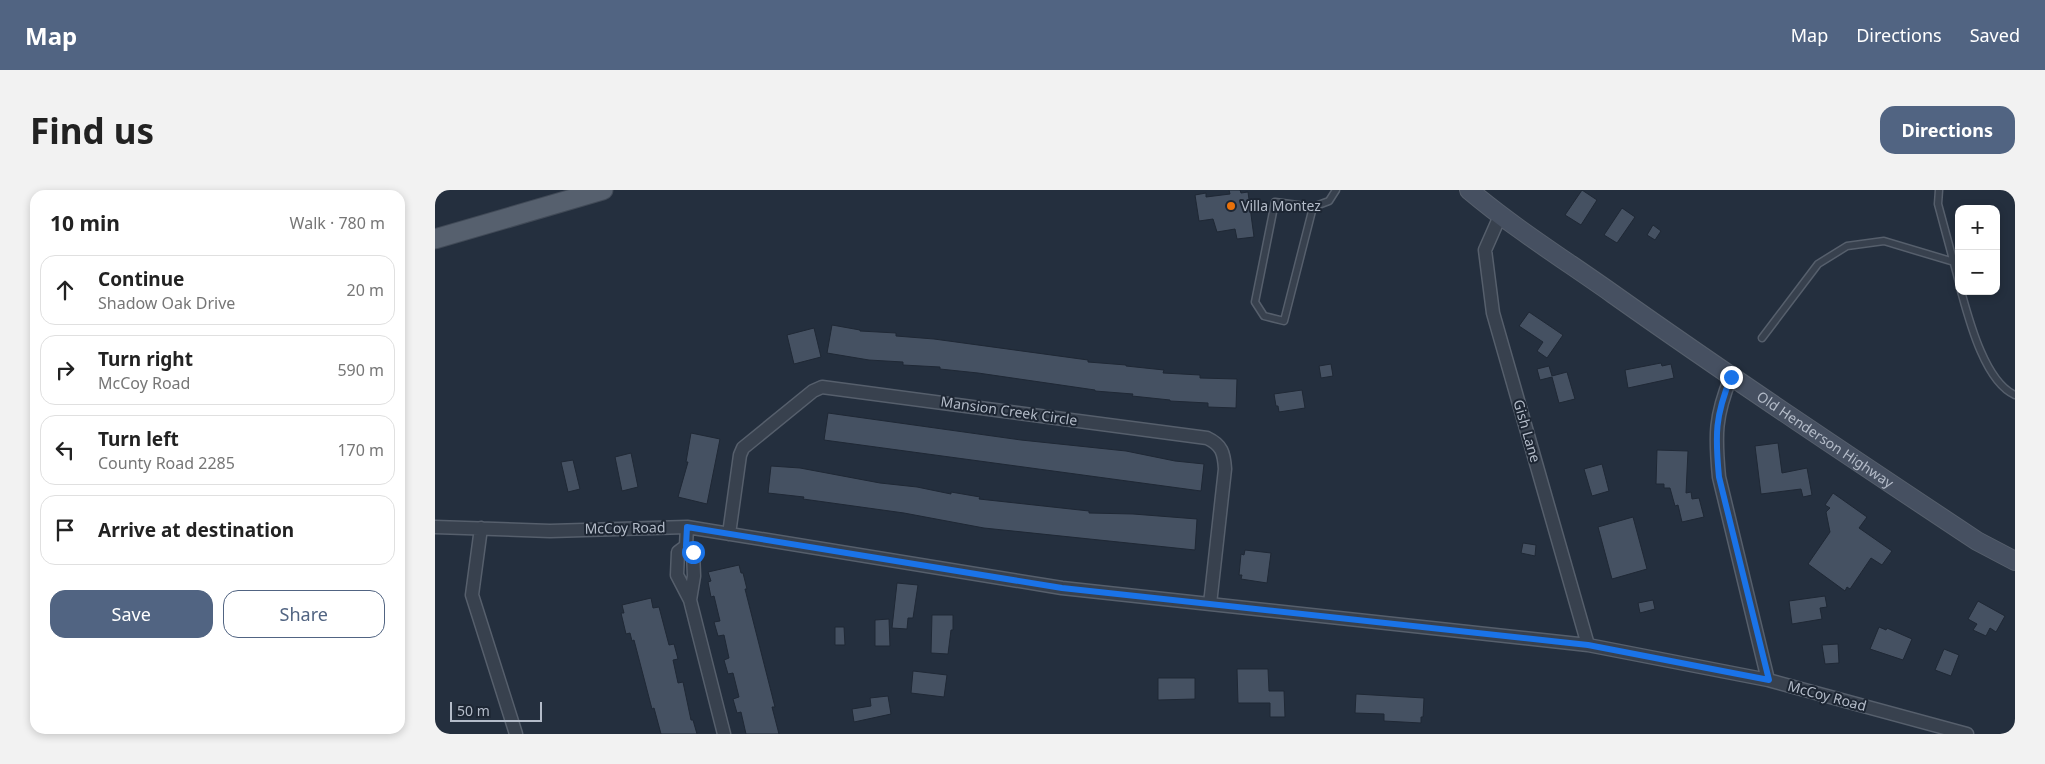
<!DOCTYPE html>
<html lang="en">
<head>
<meta charset="utf-8">
<style>
  :root { --surface:#fff; --page:#f2f2f2; --text:#222; --muted:#767676; --line:#e0e0e0; --accent:#516482 }
  body { margin:0; font-family:"Noto Sans",sans-serif; background:var(--page); color:var(--text) }
  .controls { position:absolute; right:15px; top:15px; display:grid; overflow:hidden; border-radius:10px; box-shadow:0 2px 8px #0003 }
  .controls button { width:45px; height:45px; display:grid; place-items:center; padding:0; border:0; border-bottom:1px solid var(--line); background:var(--surface); color:var(--text); font:25px sans-serif }
  .scale { position:absolute; left:15px; bottom:12px; width:92px; box-sizing:border-box; padding-left:5px; border:2px solid #b4bcc9; border-top:0; font-size:14px; line-height:18px; white-space:nowrap; color:#b4bcc9; -webkit-text-stroke:4px #1d2633; paint-order:stroke }
  .stop { position:absolute; width:15px; height:15px; margin:-11px; border:4px solid #1a73e8; border-radius:50%; background:#fff }
  .stop.end { background:#1a73e8; border-color:#fff; box-shadow:0 1px 5px #0008 }
  .list { margin:0; padding:0; list-style:none }
  h2 { display:flex; justify-content:space-between; align-items:center; height:65px; margin:0; padding:0 20px; font-size:21px }
  h2 small { font-size:16px; font-weight:400; color:var(--muted) }
  .list li { display:grid; grid-template-columns:32px 1fr auto; gap:15px; align-items:center; box-sizing:border-box; height:70px; margin:0 10px 10px; padding:0 10px; border:1px solid var(--line); border-radius:15px }
  .list b { display:block; font-size:19px; white-space:nowrap }
  .list p { margin:0; font-size:16px; white-space:nowrap; color:var(--muted) }
  .list em { font-size:16px; font-style:normal; color:var(--muted) }
  .actions { display:flex; gap:10px; padding:15px 20px }
  .actions a { flex:1; padding:11px 0; border:1px solid var(--accent); border-radius:15px; text-align:center; font-size:18px; color:var(--accent) }
  .actions .main { background:var(--accent); color:#fff }
  .icon { flex:none; width:28px; height:28px; fill:none; stroke:currentColor; stroke-width:2; stroke-linecap:round; stroke-linejoin:round }
  .map { position:relative; flex:none; width:1580px; height:544px; overflow:hidden; border-radius:15px }
  header { display:flex; align-items:center; gap:30px; box-sizing:border-box; height:70px; padding:0 25px; background:var(--accent); color:#fff }
  header strong { font-size:24px }
  nav { display:flex; gap:28px; margin-inline-start:auto; font-size:18px }
  .intro { display:flex; align-items:center; justify-content:space-between; box-sizing:border-box; height:120px; padding:0 30px }
  h1 { margin:0; font-size:35px }
  .button { padding:12px 22px; border-radius:15px; background:var(--accent); color:#fff; font-size:18px; font-weight:700 }
  main { display:flex; gap:30px; padding:0 30px }
  aside { flex:1; background:var(--surface); border-radius:15px; box-shadow:0 2px 8px #0003 }
  .map>svg:first-child { display:block }
  .building { fill:#455162; stroke:#1f2835 }
  .lines { fill:none; stroke-linecap:round; stroke-linejoin:round }
  .lane-casing { stroke:#565f6c; stroke-width:9 }
  .street-casing { stroke:#565f6c; stroke-width:15 }
  .secondary-casing { stroke:#565f6c; stroke-width:20 }
  .primary-casing { stroke:#414a57; stroke-width:21 }
  .lane { stroke:#38414e; stroke-width:6 }
  .street { stroke:#38414e; stroke-width:12 }
  .secondary { stroke:#465061; stroke-width:18 }
  .primary { stroke:#56606e; stroke-width:19 }
  .route { stroke:#1a73e8; stroke-width:6 }
  .food-dot { fill:#e8710a; stroke:#1d2633; stroke-width:2 }
  .labels { text-anchor:middle; stroke-width:4; stroke-linejoin:round; paint-order:stroke }
  .poi-label { font-size:14px; fill:#b4bcc9; stroke:#1d2633; text-anchor:start }
  .street-label { font-size:14px; fill:#b4bcc9; stroke:#1d2633 }
</style>
</head>
<body>
<header>
<strong>Map</strong>
<nav><a>Map</a><a>Directions</a><a>Saved</a></nav>
</header>
<div class="intro"><h1>Find us</h1><a class="button">Directions</a></div>
<main>
<aside>
<h2>10 min<small>Walk · 780 m</small></h2>
<ul class="list">
<li><svg class="icon" aria-label="ahead" viewBox="0 0 24 24"><path d="M12 20V5M6 11l6-6 6 6"/></svg><div><b>Continue</b><p>Shadow Oak Drive</p></div><em>20 m</em></li>
<li><svg class="icon" aria-label="right" viewBox="0 0 24 24"><path d="M7 20v-9h11M14 6l5 5-5 5"/></svg><div><b>Turn right</b><p>McCoy Road</p></div><em>590 m</em></li>
<li><svg class="icon" aria-label="left" viewBox="0 0 24 24"><path d="M17 20v-9H6M10 6l-5 5 5 5"/></svg><div><b>Turn left</b><p>County Road 2285</p></div><em>170 m</em></li>
<li><svg class="icon" aria-label="arrive" viewBox="0 0 24 24"><path d="M6 21V4h12l-3 4 3 4H6"/></svg><div><b>Arrive at destination</b></div></li>
</ul>
<div class="actions"><a class="main">Save</a><a>Share</a></div>
</aside>
<div class="map">
<svg width="1580" height="544" viewBox="0 0 1580 544">
  <rect width="100%" height="100%" fill="#242f3e"/>
  <path class="building" d="M794,0H805L806,3L813,2L819,47L802,49L800,39L782,42L778,29L764,31L760,5L771,3V7L795,4Z
    M1147,0L1162,10L1146,35L1130,25Z
    M1187,18L1200,27L1182,53L1169,45Z
    M1218,35L1226,41L1220,50L1212,45Z
    M1094,122L1128,145L1112,168L1102,161L1108,152L1084,136Z
    M397,135L425,140V141L461,143V146L499,149L653,170V172L691,175V176L729,180L728,183L765,185V188L802,189L801,218L773,217V213L735,211V210L697,206L698,204L660,201V200L543,183L505,179V177L468,175V172L434,170L392,163Z
    M379,138L386,167L359,174L352,145Z
    M1226,173L1227,176L1236,174L1239,188L1193,198L1190,180Z
    M896,174L898,186L886,188L884,176Z
    M1114,176L1117,186L1132,182L1140,209L1124,213L1117,187L1105,190L1102,179Z
    M867,200L870,218L844,222L843,216H841L839,204Z
    M393,223L586,250L691,261L740,271L769,274L766,301L389,250Z
    M256,243L285,249L272,314L243,307L253,272H251Z
    M1343,253L1347,283L1372,278L1377,305L1368,307L1366,299L1326,304L1320,256Z
    M1222,260L1253,261L1251,303L1256,302L1257,309L1264,308L1269,327L1247,332L1243,315L1240,316L1235,298H1229V294H1221Z
    M196,263L203,297L187,301L180,267Z
    M138,270L145,299L133,302L126,272Z
    M1167,274L1174,301L1157,306L1149,279Z
    M336,276L365,278L445,293L482,297L516,304V302L545,307L544,309L654,321V323L698,324L762,329L760,360L549,338L469,323L368,309L369,307L333,303Z
    M1398,303L1432,327L1424,338L1457,361L1447,375L1436,368L1415,399L1412,397L1410,401L1373,374L1395,342L1391,322L1395,318L1390,315Z
    M1198,327L1212,379L1177,389L1163,337Z
    M1088,353L1101,355L1100,366L1086,363Z
    M810,360L836,363L832,393L806,389L807,385H804L806,364L809,365Z
    M304,375L306,383H308L312,399H310L340,517H337L344,544H311L306,522L302,523L298,509L304,507L298,483L293,484L289,470L294,468L289,445L283,446L279,432L285,431L279,406L276,407L273,392L276,391L273,382Z
    M462,393L483,395L478,428H473L472,439L457,438Z
    M1390,406L1392,417L1385,418L1387,429L1357,434L1354,411Z
    M216,408L218,418L224,417L234,455L239,454L243,469L238,470L243,493L248,492L256,530H258L262,544H226L219,518L217,519L199,450L197,451L195,443L191,444L186,423H189L187,415Z
    M1218,410L1220,419L1205,423L1203,413Z
    M1543,411L1570,426L1561,442L1555,438L1551,446L1538,440L1542,434L1533,429Z
    M497,425H518V440H516L513,464L496,463Z
    M454,429L455,456H440V430Z
    M400,437H409L410,455H400Z
    M1444,437L1451,440L1452,438L1477,449L1468,470L1435,459Z
    M1403,454L1404,473L1390,474L1387,455Z
    M1509,459L1524,465L1516,486L1500,480Z
    M802,479H833L834,501H849L850,527H835V513H803Z
    M478,481L512,485L509,507L476,503Z
    M723,488H760V509L723,510Z
    M921,504L989,508L988,527H986V533L949,531V524L920,523Z
    M453,506L456,524L419,532L417,519L436,516L435,508Z"/>
  <g class="lines">
    <g class="lane-casing">
      <path id="lane" d="M1504,0L1503,14L1524,92
        M878,17L849,131L829,126L820,112L840,12L878,17L894,11L901,0
        M1526,101C1534,130 1550,192 1580,205
        M1327,148L1383,74L1412,56L1449,51L1519,72"/>
    </g>
    <g class="street-casing">
      <path id="street" d="M1065,26L1050,60L1058,123L1153,455
        M1296,187C1280,226 1280,245 1284,287L1333,490
        M0,337L115,341L252,337L627,398L1153,455L1333,490L1532,544
        M252,337L251,356L243,362L242,385L255,410L289,544
        M46,338L37,405L81,544
        M294,344L305,265L308,258L378,201L387,197L772,248C787,255 789,263 790,279L775,414
        M251,356L258,362L259,386L255,410"/>
    </g>
    <g class="secondary-casing">
      <g id="secondary">
        <path id="s1" d="M1034,0C1079,38 1130,70 1178,104C1298,189 1420,270 1542,351L1580,371"/>
      </g>
    </g>
    <g class="primary-casing">
      <path id="primary" d="M0,49L168,0"/>
    </g>
    <use href="#lane" class="lane"/>
    <use href="#street" class="street"/>
    <use href="#secondary" class="secondary"/>
    <use href="#primary" class="primary"/>
  </g>
  <g class="lines">
    <path class="route" d="M258,362L251,356L252,337L627,398L1153,455L1334,490L1284,287C1280,245 1280,226 1296,187"/>
  </g>
  <circle class="food-dot" cx="796" cy="16" r="5"/>
  <g class="labels">
    <g class="poi-label">
      <text x="806" y="21">Villa Montez</text>
    </g>
    <g class="street-label">
      <text transform="translate(574 221) rotate(8)" y="5">Mansion Creek Circle</text>
      <text transform="translate(1092 241) rotate(74)" y="5">Gish Lane</text>
      <text dy="5" stroke="none"><textPath href="#s1" startOffset="435">Old Henderson Highway</textPath></text>
      <text transform="translate(190 338) rotate(-1)" y="5">McCoy Road</text>
      <text transform="translate(1392 506) rotate(15)" y="5">McCoy Road</text>
    </g>
  </g>
</svg>
<div class="controls">
<button>+</button>
<button>−</button>
</div>
<div class="scale">50 m</div>
<div class="stop" style="left:258px;top:362px"></div>
<div class="stop end" style="left:1296px;top:187px"></div>
</div>
</main>
</body>
</html>
